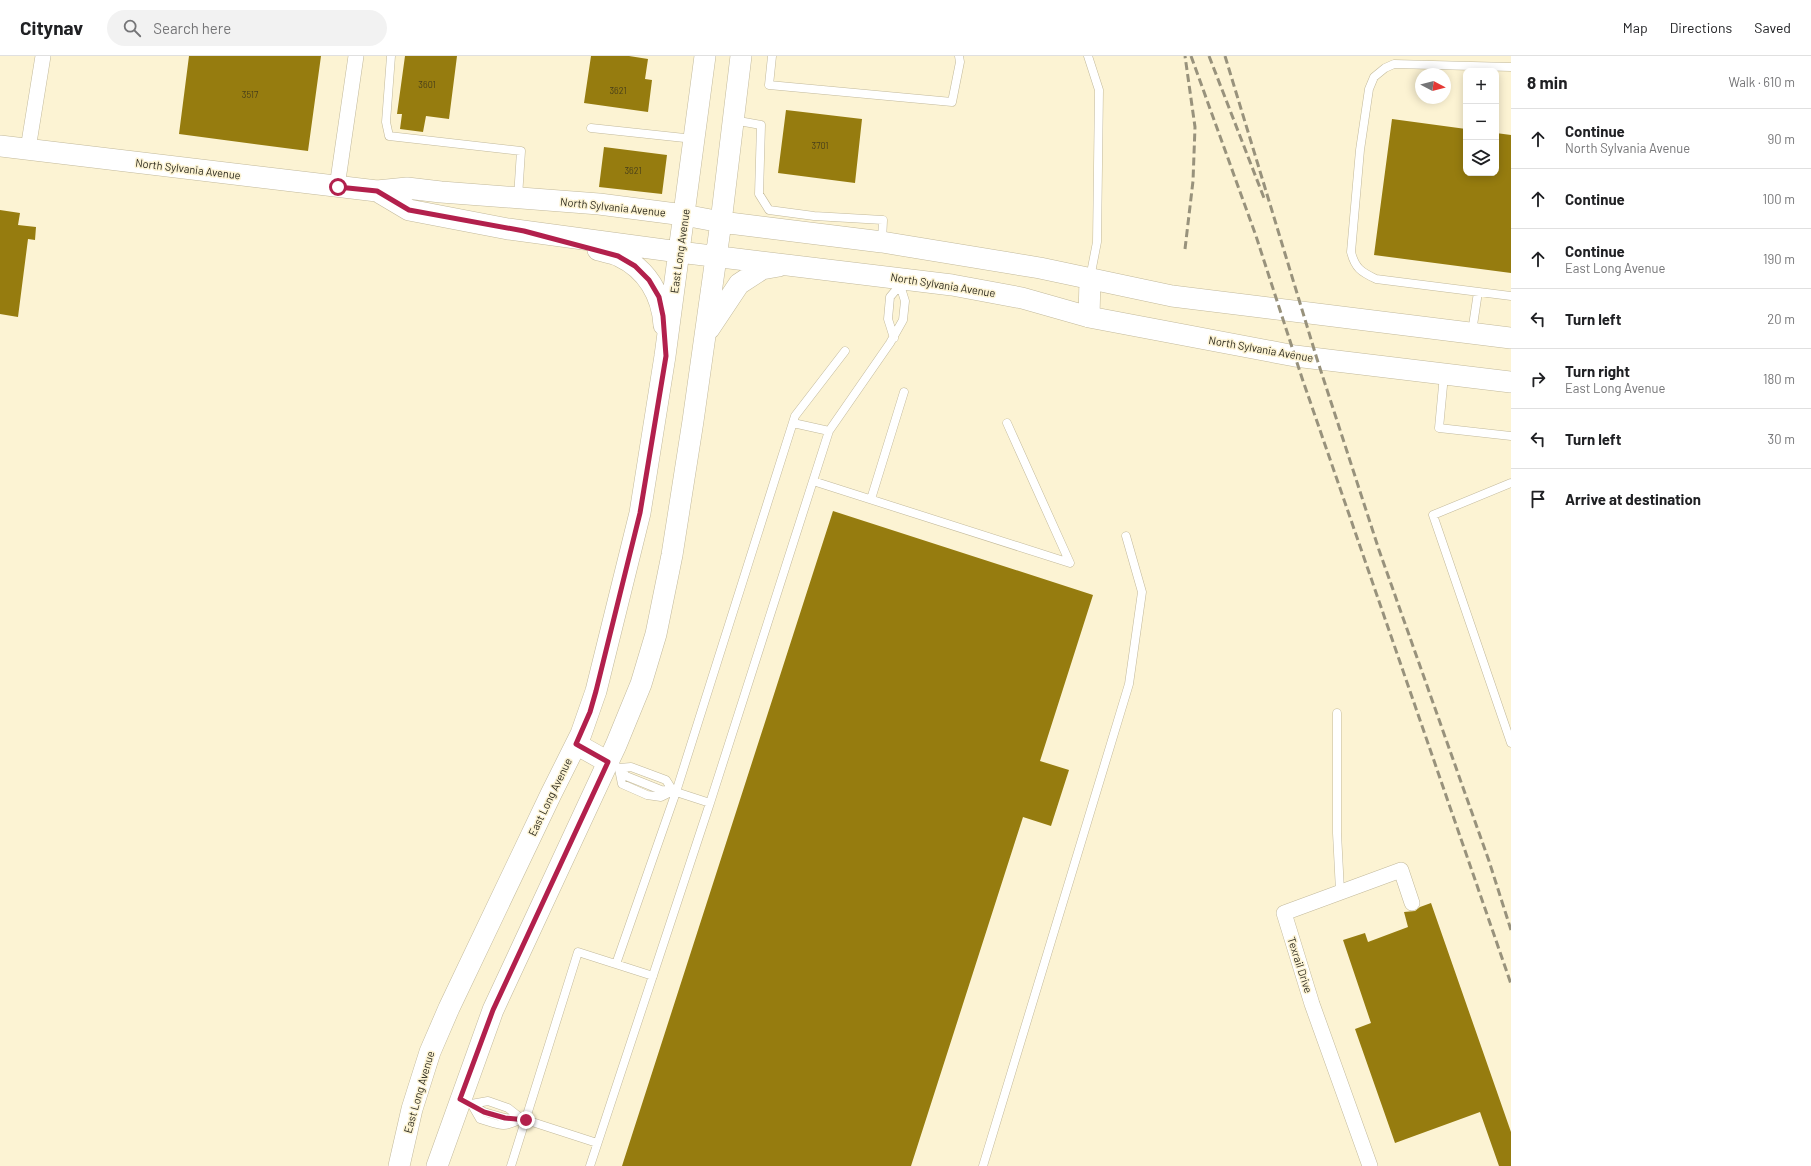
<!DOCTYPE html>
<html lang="en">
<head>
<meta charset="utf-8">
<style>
  :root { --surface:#fff; --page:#f2f2f2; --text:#202124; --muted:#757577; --line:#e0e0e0 }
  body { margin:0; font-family:Barlow,sans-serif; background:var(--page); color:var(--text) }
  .controls { position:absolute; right:12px; top:12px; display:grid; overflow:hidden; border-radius:8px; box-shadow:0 2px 10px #0003 }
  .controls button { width:36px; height:36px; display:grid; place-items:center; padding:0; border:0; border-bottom:1px solid var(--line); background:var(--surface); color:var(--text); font:20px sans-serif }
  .compass { position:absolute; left:1415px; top:12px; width:36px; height:36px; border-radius:50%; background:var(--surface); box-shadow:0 2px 10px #0003; rotate:97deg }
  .stop { position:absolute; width:12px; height:12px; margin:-9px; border:3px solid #b2204c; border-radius:50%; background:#fff }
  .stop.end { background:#b2204c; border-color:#fff; box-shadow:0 1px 4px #0008 }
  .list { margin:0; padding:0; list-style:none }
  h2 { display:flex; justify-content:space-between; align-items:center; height:52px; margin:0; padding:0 16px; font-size:17px }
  h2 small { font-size:13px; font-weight:400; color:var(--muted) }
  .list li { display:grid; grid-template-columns:26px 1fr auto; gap:12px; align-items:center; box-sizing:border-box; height:60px; padding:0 16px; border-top:1px solid var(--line) }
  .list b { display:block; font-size:15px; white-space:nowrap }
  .list p { margin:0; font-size:13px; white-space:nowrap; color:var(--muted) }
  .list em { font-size:13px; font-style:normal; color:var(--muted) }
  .icon { flex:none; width:22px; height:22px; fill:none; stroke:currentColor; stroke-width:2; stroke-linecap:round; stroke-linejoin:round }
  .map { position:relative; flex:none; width:1511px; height:1110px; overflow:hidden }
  header { display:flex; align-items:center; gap:24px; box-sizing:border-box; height:56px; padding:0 20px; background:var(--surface); border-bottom:1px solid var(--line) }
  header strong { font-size:19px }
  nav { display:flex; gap:22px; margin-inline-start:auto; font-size:14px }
  .search { width:280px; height:36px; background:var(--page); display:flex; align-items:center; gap:10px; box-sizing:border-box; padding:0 14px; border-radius:22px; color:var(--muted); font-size:15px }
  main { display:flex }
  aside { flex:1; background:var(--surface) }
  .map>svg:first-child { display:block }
  .building { fill:#967c0f }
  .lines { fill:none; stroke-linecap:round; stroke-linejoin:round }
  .lane-casing { stroke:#c2b99b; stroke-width:9 }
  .street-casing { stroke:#c2b99b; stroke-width:16 }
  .secondary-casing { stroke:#c2b99b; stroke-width:22 }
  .lane { stroke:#fff; stroke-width:8 }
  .street { stroke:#fff; stroke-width:15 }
  .secondary { stroke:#fff; stroke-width:21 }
  .rail { stroke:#98927c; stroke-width:3; stroke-dasharray:8 4; stroke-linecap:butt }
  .route { stroke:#b2204c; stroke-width:5 }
  .labels { text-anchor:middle; stroke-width:3; stroke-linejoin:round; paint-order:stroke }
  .number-label { font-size:9px; fill:#473e1a }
  .street-label { font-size:11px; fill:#2d2a1e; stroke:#fcf3d3 }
</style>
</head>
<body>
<header>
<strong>Citynav</strong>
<div class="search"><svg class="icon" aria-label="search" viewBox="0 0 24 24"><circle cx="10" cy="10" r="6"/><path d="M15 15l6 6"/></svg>Search here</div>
<nav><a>Map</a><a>Directions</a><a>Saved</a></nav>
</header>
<main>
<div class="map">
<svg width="1511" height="1110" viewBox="0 0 1511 1110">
  <rect width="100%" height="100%" fill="#fcf3d3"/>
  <path class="building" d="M189,0H321L308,95L179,78Z
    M405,0H457L449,63L426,60L423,76L400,73L402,58H397Z
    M591,0H629L648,3L645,23L652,24L648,56L584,47Z
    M786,54L862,63L855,127L778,117Z
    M1392,63L1466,73V117H1496V77L1511,79V217L1374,199Z
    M604,91L667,99L662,138L599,131Z
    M0,154L20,157L18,169L36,171L35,184L28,183L18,261L0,258Z
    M833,455L1093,539L1040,705L1069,714L1051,770L1023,761L911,1110H622Z
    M1431,847L1511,1076V1110H1499L1480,1056L1395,1087L1355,973L1371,967L1343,884L1365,877L1368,886L1408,871L1404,856L1415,855L1420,851Z"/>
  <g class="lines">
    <g class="lane-casing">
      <path id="lane" d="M391,0L386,66L389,80L521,95L518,141
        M772,0L769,29L952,46L960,6L959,0
        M1088,0L1099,34L1097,186L1090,222
        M1511,11L1394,8L1385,12L1374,21L1369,33L1360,94L1351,196C1355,212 1361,216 1376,223L1511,240
        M733,64L761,69L759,138L769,154L814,160L883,164L882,185
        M591,72L694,83
        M1472,276L1478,236
        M894,282L888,263L890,241L900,229
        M1444,319L1439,372L1511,380
        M793,367L829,375
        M813,425L1070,507L1007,367
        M1511,427L1433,459L1511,687
        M871,443L904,336
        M1337,657V777L1340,835
        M619,712L631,711L666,724L673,735
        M619,713L622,728L647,739L661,741L673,735
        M710,747L829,375L890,287L903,264L905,245L900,229L901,224
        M616,908L676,736L795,360L845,295
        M461,1043L484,1056L505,1062L526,1064L597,1087
        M471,1048L488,1045L508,1052L522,1063
        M472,1049L480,1063C500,1069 502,1073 521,1063
        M511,1110L578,896L653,920
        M590,1110L710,747L673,735L661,734L626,720L619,712L609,706
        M983,1110L1129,628L1142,536L1126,480"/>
    </g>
    <g class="street-casing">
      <path id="street" d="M28,93L43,0
        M337,131L356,0
        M1370,1110L1312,948L1284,857L1401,814L1412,847"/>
    </g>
    <g class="secondary-casing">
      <path id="secondary" d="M0,90L377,135L407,132L441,136L599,148L684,159L721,166L882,186L1040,212L1172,240L1511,282
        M377,135L409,154L508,173L679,196L952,229L1022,242L1089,261L1295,300L1511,326
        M598,194C605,196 613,197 619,200C647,213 662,239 664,269
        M1089,261L1090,223
        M709,273L739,228L762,213L779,210
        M576,688L608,706
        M399,1110L412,1053L430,996L449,952L551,738L581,678L596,635L640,457L665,300L705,0
        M437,1110L493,954L616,689L641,628L656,578L672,499L693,365L721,166L741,0"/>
    </g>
    <use href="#lane" class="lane"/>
    <use href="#street" class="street"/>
    <use href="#secondary" class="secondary"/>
    <path class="rail" d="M1191,0L1256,180L1302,322L1511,928
      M1209,0L1264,142
      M1225,0L1317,303L1379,494L1489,805L1511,874
      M1185,193L1193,125L1195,71L1185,0"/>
  </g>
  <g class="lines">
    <path class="route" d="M338,131L377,135L409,154L524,175L618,200L635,210L649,224L659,241L663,260L666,300L640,457L596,635L590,656L576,688L608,706L493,954L460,1043L484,1056L505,1062L526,1064"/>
  </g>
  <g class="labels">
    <g class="number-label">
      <text x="427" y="32">3601</text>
      <text x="618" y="38">3621</text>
      <text x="250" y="42">3517</text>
      <text x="820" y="93">3701</text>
      <text x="633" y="118">3621</text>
    </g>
    <g class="street-label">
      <text transform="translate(188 113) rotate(7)" y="4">North Sylvania Avenue</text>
      <text transform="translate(613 151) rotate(6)" y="4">North Sylvania Avenue</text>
      <text transform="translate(680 195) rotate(-82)" y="4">East Long Avenue</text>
      <text transform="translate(943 229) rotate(9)" y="4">North Sylvania Avenue</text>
      <text transform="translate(1261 293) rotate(10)" y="4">North Sylvania Avenue</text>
      <text transform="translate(550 741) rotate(-64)" y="4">East Long Avenue</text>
      <text transform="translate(1300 909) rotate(72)" y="4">Texrail Drive</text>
      <text transform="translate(419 1036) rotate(-74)" y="4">East Long Avenue</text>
    </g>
  </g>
</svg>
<div class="controls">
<button>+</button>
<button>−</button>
<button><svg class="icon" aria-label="layers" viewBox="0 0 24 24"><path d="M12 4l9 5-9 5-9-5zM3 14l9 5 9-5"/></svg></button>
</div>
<svg class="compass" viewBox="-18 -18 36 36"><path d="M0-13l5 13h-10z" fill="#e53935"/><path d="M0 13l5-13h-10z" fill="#757577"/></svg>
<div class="stop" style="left:338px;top:131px"></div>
<div class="stop end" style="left:526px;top:1064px"></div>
</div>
<aside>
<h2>8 min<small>Walk · 610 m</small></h2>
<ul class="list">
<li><svg class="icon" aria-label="ahead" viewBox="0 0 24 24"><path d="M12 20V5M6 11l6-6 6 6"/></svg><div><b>Continue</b><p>North Sylvania Avenue</p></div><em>90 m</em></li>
<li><svg class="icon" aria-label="ahead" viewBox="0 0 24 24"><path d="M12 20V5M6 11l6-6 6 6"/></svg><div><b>Continue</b></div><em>100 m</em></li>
<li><svg class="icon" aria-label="ahead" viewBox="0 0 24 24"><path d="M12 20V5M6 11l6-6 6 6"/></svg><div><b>Continue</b><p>East Long Avenue</p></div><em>190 m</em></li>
<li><svg class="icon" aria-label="left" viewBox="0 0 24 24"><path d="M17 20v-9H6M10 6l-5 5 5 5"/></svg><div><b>Turn left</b></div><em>20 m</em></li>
<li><svg class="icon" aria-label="right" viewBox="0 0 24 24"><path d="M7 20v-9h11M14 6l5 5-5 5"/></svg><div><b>Turn right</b><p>East Long Avenue</p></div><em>180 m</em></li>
<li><svg class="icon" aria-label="left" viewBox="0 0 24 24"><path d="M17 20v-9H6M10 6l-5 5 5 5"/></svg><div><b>Turn left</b></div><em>30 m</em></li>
<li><svg class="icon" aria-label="arrive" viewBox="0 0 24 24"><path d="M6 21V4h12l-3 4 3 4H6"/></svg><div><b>Arrive at destination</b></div></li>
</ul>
</aside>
</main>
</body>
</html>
